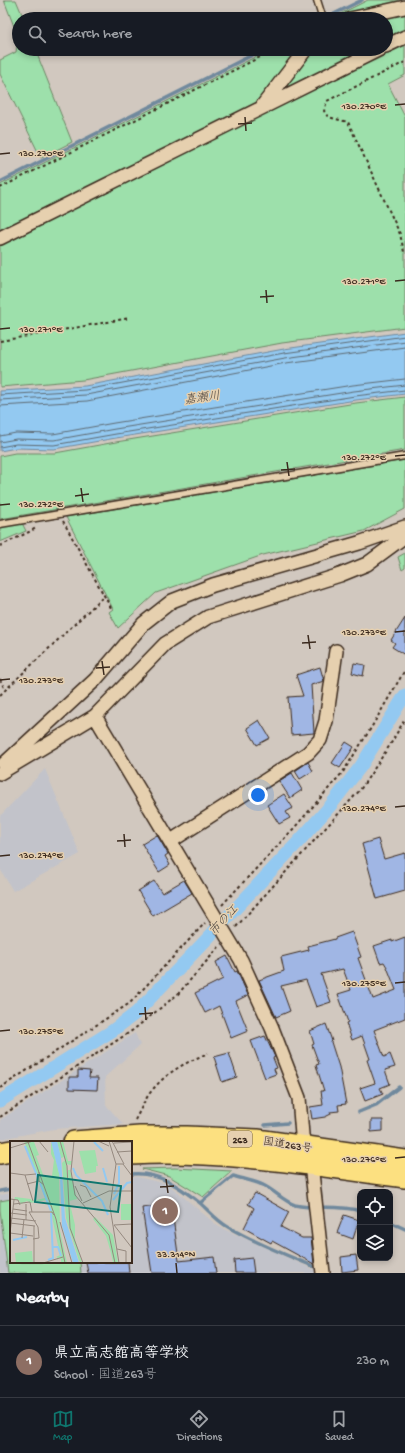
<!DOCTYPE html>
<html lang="en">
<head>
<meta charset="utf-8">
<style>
  :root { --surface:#171b24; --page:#242831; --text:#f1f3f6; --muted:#9ea1a6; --line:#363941; --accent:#0f766e }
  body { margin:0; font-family:"Gochi Hand","Klee One",sans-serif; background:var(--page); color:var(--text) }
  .controls { position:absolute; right:12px; bottom:12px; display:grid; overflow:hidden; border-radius:8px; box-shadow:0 2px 6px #0003 }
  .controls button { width:36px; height:36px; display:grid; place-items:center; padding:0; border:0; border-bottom:1px solid var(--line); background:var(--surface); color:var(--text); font:20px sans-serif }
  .you { position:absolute; left:258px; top:795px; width:14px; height:14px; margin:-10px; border:3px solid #fff; border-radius:50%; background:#1a73e8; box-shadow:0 0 0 6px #1a73e833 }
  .badge { display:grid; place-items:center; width:26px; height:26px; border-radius:50%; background:var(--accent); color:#fff; font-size:13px; font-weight:700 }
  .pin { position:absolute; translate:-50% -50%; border:2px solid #fff; box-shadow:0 1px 4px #0006 }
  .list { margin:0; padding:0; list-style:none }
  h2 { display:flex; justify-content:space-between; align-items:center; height:52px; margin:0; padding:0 16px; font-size:17px }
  h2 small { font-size:13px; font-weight:400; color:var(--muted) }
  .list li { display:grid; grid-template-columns:26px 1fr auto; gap:12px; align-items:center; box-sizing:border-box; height:72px; padding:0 16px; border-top:1px solid var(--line) }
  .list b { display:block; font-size:15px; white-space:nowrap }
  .list p { margin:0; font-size:13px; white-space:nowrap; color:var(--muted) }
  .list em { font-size:13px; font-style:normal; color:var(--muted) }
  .icon { flex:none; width:22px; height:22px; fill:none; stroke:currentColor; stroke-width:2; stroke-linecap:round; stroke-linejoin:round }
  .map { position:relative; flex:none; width:405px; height:1273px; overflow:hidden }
  .search { position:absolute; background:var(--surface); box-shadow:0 2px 6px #0003; left:12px; right:12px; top:12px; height:44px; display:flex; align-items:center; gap:10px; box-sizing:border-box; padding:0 14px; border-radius:22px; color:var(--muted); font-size:15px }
  .sheet { height:124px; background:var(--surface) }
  nav { display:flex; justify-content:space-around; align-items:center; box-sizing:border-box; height:56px; border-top:1px solid var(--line); background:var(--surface); font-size:11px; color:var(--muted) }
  nav a { display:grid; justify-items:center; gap:2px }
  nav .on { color:var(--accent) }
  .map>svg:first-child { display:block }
  .built { fill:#c2c3ca }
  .green { fill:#9de0ab; stroke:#6c8564 }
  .water { fill:#93c9f1; stroke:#70899d }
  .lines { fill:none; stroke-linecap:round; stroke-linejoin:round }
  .shore { stroke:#5e6a72; stroke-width:1 }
  .stream { stroke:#70899d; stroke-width:3.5 }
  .canal { stroke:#93c9f1; stroke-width:13 }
  .building { fill:#a0b6e4; stroke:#3b2a1e }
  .service-casing { stroke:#3b2a1e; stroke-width:9 }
  .minor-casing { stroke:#3b2a1e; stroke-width:16 }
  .trunk-casing { stroke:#3b2a1e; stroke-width:24 }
  .path { stroke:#3b2a1e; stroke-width:2; stroke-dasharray:3 3; stroke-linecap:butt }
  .service { stroke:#e6d0af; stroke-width:6 }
  .minor { stroke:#e6d0af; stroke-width:13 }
  .trunk { stroke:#fce080; stroke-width:21 }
  .ticks { fill:none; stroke:#3b2a1e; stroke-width:1.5 }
  .labels { text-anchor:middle; stroke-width:3; stroke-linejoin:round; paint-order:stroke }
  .shield { fill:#e6d0af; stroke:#6e5c4a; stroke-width:1 }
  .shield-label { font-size:10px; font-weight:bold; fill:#3b2a1e }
  .street-label { font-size:11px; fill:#3b2a1e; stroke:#e6d0af }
  .water-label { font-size:12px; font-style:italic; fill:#48423e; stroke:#e6d0af }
  .inset-river { fill:none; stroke:#93c9f1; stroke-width:2 }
  .inset-road { fill:none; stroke:#95897f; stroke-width:1 }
  .view { fill:#0f766e; fill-opacity:0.15; stroke:#0f766e; stroke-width:2 }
  .inset-edge { fill:none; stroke:#3b2a1e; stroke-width:2 }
  .ticks-label { font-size:10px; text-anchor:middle; fill:#3b2a1e; stroke:#e6d0af; stroke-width:3; stroke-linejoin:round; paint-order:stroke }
</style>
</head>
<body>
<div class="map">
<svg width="405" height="1273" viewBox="0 0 405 1273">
  <rect width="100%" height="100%" fill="#d1c8bf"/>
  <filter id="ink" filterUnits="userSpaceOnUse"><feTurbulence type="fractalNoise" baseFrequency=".025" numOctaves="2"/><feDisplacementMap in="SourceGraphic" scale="8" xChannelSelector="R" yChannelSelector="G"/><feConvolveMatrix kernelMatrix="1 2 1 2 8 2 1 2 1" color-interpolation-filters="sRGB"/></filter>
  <g filter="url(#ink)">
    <path class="built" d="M45,769L80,854L13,891L0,869V816Z
      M135,1033L140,1045L105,1077L106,1105L123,1124L54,1129L0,1139V1120Z
      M131,1177H137L168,1184L219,1227L317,1271L318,1273H0V1195L11,1193V1262H131Z"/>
    <path class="green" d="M4,0H16L24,19H19V49H35L72,142L41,158L0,74V60L16,52L18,37Z
      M368,0H405V75L388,84L405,117V327L282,343L83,380L0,387V185L271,49H386V19H330Z
      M405,397V450L0,519V456L15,453H55L116,442L356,403Z
      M405,460V509L364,531L263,555L156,593L118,628L109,612L113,609L66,517Z
      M22,523L26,531L0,542V527Z
      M405,553V568L402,570L398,557Z
      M175,1168L232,1171L203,1197L169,1176L142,1169Z
      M11,1199V1262H80L81,1273H8L0,1210V1201Z"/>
    <path class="water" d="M405,332V394L356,400L116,438L54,449L16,448L0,451V391L85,386L284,349Z"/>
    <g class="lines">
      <path class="shore" d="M0,395L85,390L284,353L405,336
        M0,400L86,395L285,358L405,341
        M0,406L87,401L286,363L405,347
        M0,436L16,433L53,434L114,423L353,385L405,379
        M0,442L16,439L54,440L115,429L354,391L405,385
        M0,447L16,444L54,445L116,434L355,396L405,390"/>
      <path class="stream" d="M324,19L362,0
        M0,182L264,49
        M359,1112L376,1105L399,1087
        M265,1125L288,1123
        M131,1174C158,1171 180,1187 200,1203C209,1211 217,1221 228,1227C257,1244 289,1256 320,1269
        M0,1191L11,1189
        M200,1203L233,1176C243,1179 254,1181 263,1185C274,1190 283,1201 295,1205C316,1210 339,1204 360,1211
        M390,1222L405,1229"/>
      <path class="canal" d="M0,1101L112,1031L136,1013L207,939L300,840L331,805L361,766L405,695"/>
    </g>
    <path class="building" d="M405,618V655L392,647L395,643L391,640Z
      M354,663L365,665L363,676L352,673Z
      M320,667L324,681L311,685L314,733L291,735L288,697L303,696L296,675Z
      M259,720L270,738L257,745L247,728Z
      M346,742L354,747L340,768L332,763Z
      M308,762L313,771L300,779L295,771Z
      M292,773L302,790L290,798L279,781Z
      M284,794L293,808L286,812L290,818L279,824L267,805Z
      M157,835L168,854L165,856L170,865L159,872L142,844Z
      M378,839L384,859L405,853V891L377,899L362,844Z
      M184,880L192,893L153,916L138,891L154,881L162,893Z
      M352,932L361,957L358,958L373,999L396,990L387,967L384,962L380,963L374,946L392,940V942L405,937V1018L374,1030L384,1057L390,1054L395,1067L385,1070L390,1084L380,1088L383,1094L365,1101L360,1088L375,1083L367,1060L370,1059L362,1036L352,1040L346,1023L348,1022L338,994L351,990L343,969L321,974L331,1002L316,1007L306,980L281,986L290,1011L276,1017L259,980L284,971L281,957L309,950L308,946L335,939V938Z
      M227,956L235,972L237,971L248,995L236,1001L248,1031L231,1038L219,1006L205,1013L195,993L223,979L216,962Z
      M326,1024L332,1041L331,1042L339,1067L346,1104L338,1105L339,1111L330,1112L331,1114L325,1117L312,1119L310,1107L323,1105L321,1091H324L316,1065L319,1064L312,1045L314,1044L310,1031Z
      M265,1036L275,1057L273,1058L277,1068L274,1069L276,1074L265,1078L251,1041Z
      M229,1053L237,1077L222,1082L214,1057Z
      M78,1070L90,1071L89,1078H98L97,1090L69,1089V1077H78Z
      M371,1120H383V1131L371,1132Z
      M255,1193L289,1212L281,1227L302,1238H311L314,1264L272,1241L271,1243L244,1228L254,1208L248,1204Z
      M171,1204L179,1261L214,1257L216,1273H152L142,1208Z
      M344,1215L359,1220L353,1239L337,1233Z
      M356,1255L358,1270L342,1272L341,1257Z
      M252,1258L254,1273H235L234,1260Z
      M86,1262H128L129,1273H88Z"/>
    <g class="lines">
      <g class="service-casing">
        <path id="service" d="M317,0L323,19
          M0,524L405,456"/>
      </g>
      <g class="minor-casing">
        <path id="minor" d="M350,19L405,7
          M386,46L405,37
          M263,105L306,49
          M0,238L380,49
          M95,716L165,644L208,617L340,575L367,564L405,536
          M4,764L95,680L144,623L172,601L213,585L359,543L405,527
          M0,773L95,716L241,960L272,1028L299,1098L303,1147L311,1164L323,1273
          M171,841L308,753L320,740L326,721L336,651"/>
      </g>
      <g class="trunk-casing">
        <path id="trunk" d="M74,1142L140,1137H187L257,1140L405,1161
          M0,1153L11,1151
          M131,1154C223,1149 314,1165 405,1177"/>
      </g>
      <path class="path" d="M405,62L327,101L324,111L328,117L348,122L400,234L404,252L405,253
        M0,188L276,49
        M0,341L130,318
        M63,521L111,608
        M0,546L29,532L36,528
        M0,679L5,690
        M0,695L104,596
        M222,905L295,827L343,772L371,728L405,670
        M236,927L360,790L390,745L405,719
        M0,1088L130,1003L205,923
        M0,1117L133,1030L178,994L219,947
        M135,1120C140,1111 144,1101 150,1093C166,1072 185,1063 208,1053"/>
      <use href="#service" class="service"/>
      <use href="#minor" class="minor"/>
      <use href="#trunk" class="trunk"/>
    </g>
  </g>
  <path class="ticks" d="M395,105L405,104M245,117L246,131M238,124L252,123M0,154L10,153M395,281L405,280M266,290L267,303M260,297L274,296M0,329L10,328M395,456L405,455M287,462L289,476M281,470L295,469M81,488L83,502M75,496L89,494M0,505L10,504M395,632L405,631M308,635L310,649M302,643L316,642M102,661L104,675M96,668L110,667M0,680L10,679M395,807L405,806M124,834L125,847M117,841L131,840M0,856L10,855M395,983L405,982M145,1007L146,1020M139,1014L153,1013M0,1031L10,1030M395,1158L405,1157M166,1179L168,1193M160,1187L174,1186M176,1263L177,1273"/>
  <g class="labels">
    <rect class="shield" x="228" y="1131" width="24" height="16" rx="3"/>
    <g class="shield-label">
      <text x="240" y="1143">263</text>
    </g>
    <g class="street-label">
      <text transform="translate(288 1144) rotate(9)" y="4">国道263号</text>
    </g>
    <g class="water-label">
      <text transform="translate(202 397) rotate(-8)" y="4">嘉瀬川</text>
      <text transform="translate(223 920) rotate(-47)" y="4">市の江</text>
    </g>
  </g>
  <g transform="translate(10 1141)">
    <rect width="122" height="122" fill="#d1c8bf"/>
    <path d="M14,0H27L24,1L29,14L26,15L34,36L42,35L44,19L41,13V0L49,32L50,90L57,122H51V118L48,117V120L47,116L44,117L50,114L41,71L36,59L20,62L17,60L11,63L9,59H4L5,56L21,58L22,60L35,57ZM47,0H53L58,20H62L61,24L56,23L60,63L65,84V98L72,122L69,120L56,77L52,22L55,19L54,16L51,17ZM85,9L88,25H104H86V31L75,33L69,10ZM58,29H60L67,58L59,60ZM111,63H122V79H111ZM85,76L103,94L108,122H95L103,121L101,112L96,95L83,78ZM22,110L23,122H6L5,112Z" fill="#9de0ab"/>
    <path d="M41,0H47L51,17L55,77L69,122H63L52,85L50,37Z" fill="#93c9f1"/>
    <path class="inset-river" d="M84,1L93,10M15,5L28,37M63,27L66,34L92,60L98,74M93,27L97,41M30,42L41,70M104,53L109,42V25M103,59L117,42L122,41M3,99L17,96M43,106H48L51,115M38,119L43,117L41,72"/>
    <path class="inset-road" d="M29,0L38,11M50,0L57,25M64,0L61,30L65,54L99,94L105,122M88,0L99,5M99,0L106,23L100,66L109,122M102,0L114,23M18,1L46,78L55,122M104,2L122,1M0,7L23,0M107,11L122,10M106,23H113L122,35M57,25L60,87L73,122M29,31V40L34,44M0,32L15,34L26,33M15,34L23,60M17,43L29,40M70,44L76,46L81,56M65,45L72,60M0,58L8,59L10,64M73,62L99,50H122M4,63L20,61L22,71H19M16,63V79M3,68L17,70M19,71L28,86L29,97L23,98M22,71H42L44,74M0,72L17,74M0,77L26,80M50,81L62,122M0,82L25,85M104,84L122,107M104,84L122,83M24,85V122M0,92L4,59M0,92L23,95M12,97L14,78M107,108L116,110V122M33,122L53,116"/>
    <path class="view" d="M28,34L111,45L108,71L25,61Z"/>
    <rect width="122" height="122" class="inset-edge"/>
  </g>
  <g class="ticks-label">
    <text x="364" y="109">130.270°E</text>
    <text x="41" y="156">130.270°E</text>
    <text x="364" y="284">130.271°E</text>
    <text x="41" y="332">130.271°E</text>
    <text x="364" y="460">130.272°E</text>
    <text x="41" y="507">130.272°E</text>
    <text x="364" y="635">130.273°E</text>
    <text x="41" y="683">130.273°E</text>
    <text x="364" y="811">130.274°E</text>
    <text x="41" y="858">130.274°E</text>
    <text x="364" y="986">130.275°E</text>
    <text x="41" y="1034">130.275°E</text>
    <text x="364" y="1162">130.276°E</text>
    <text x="176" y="1257">33.314°N</text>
  </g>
</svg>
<div class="controls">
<button><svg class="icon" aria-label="locate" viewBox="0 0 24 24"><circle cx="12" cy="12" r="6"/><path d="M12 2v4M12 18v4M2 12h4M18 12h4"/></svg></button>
<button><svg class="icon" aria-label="layers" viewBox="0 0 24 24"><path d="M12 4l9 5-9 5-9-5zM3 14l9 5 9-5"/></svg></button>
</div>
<div class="you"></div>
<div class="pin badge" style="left:165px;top:1211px;background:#8d6e63">1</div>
<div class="search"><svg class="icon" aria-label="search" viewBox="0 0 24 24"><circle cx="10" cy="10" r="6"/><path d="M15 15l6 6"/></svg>Search here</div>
</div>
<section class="sheet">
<h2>Nearby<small></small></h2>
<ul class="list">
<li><span class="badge" style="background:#8d6e63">1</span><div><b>県立高志館高等学校</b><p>School · 国道263号</p></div><em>230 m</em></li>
</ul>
</section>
<nav>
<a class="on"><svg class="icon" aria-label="map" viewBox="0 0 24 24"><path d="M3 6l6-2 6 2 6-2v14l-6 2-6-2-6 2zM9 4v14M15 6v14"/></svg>Map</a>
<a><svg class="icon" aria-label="directions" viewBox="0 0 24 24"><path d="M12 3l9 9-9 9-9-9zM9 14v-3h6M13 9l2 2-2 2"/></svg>Directions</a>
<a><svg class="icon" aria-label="saved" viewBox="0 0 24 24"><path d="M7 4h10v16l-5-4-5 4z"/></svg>Saved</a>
</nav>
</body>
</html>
